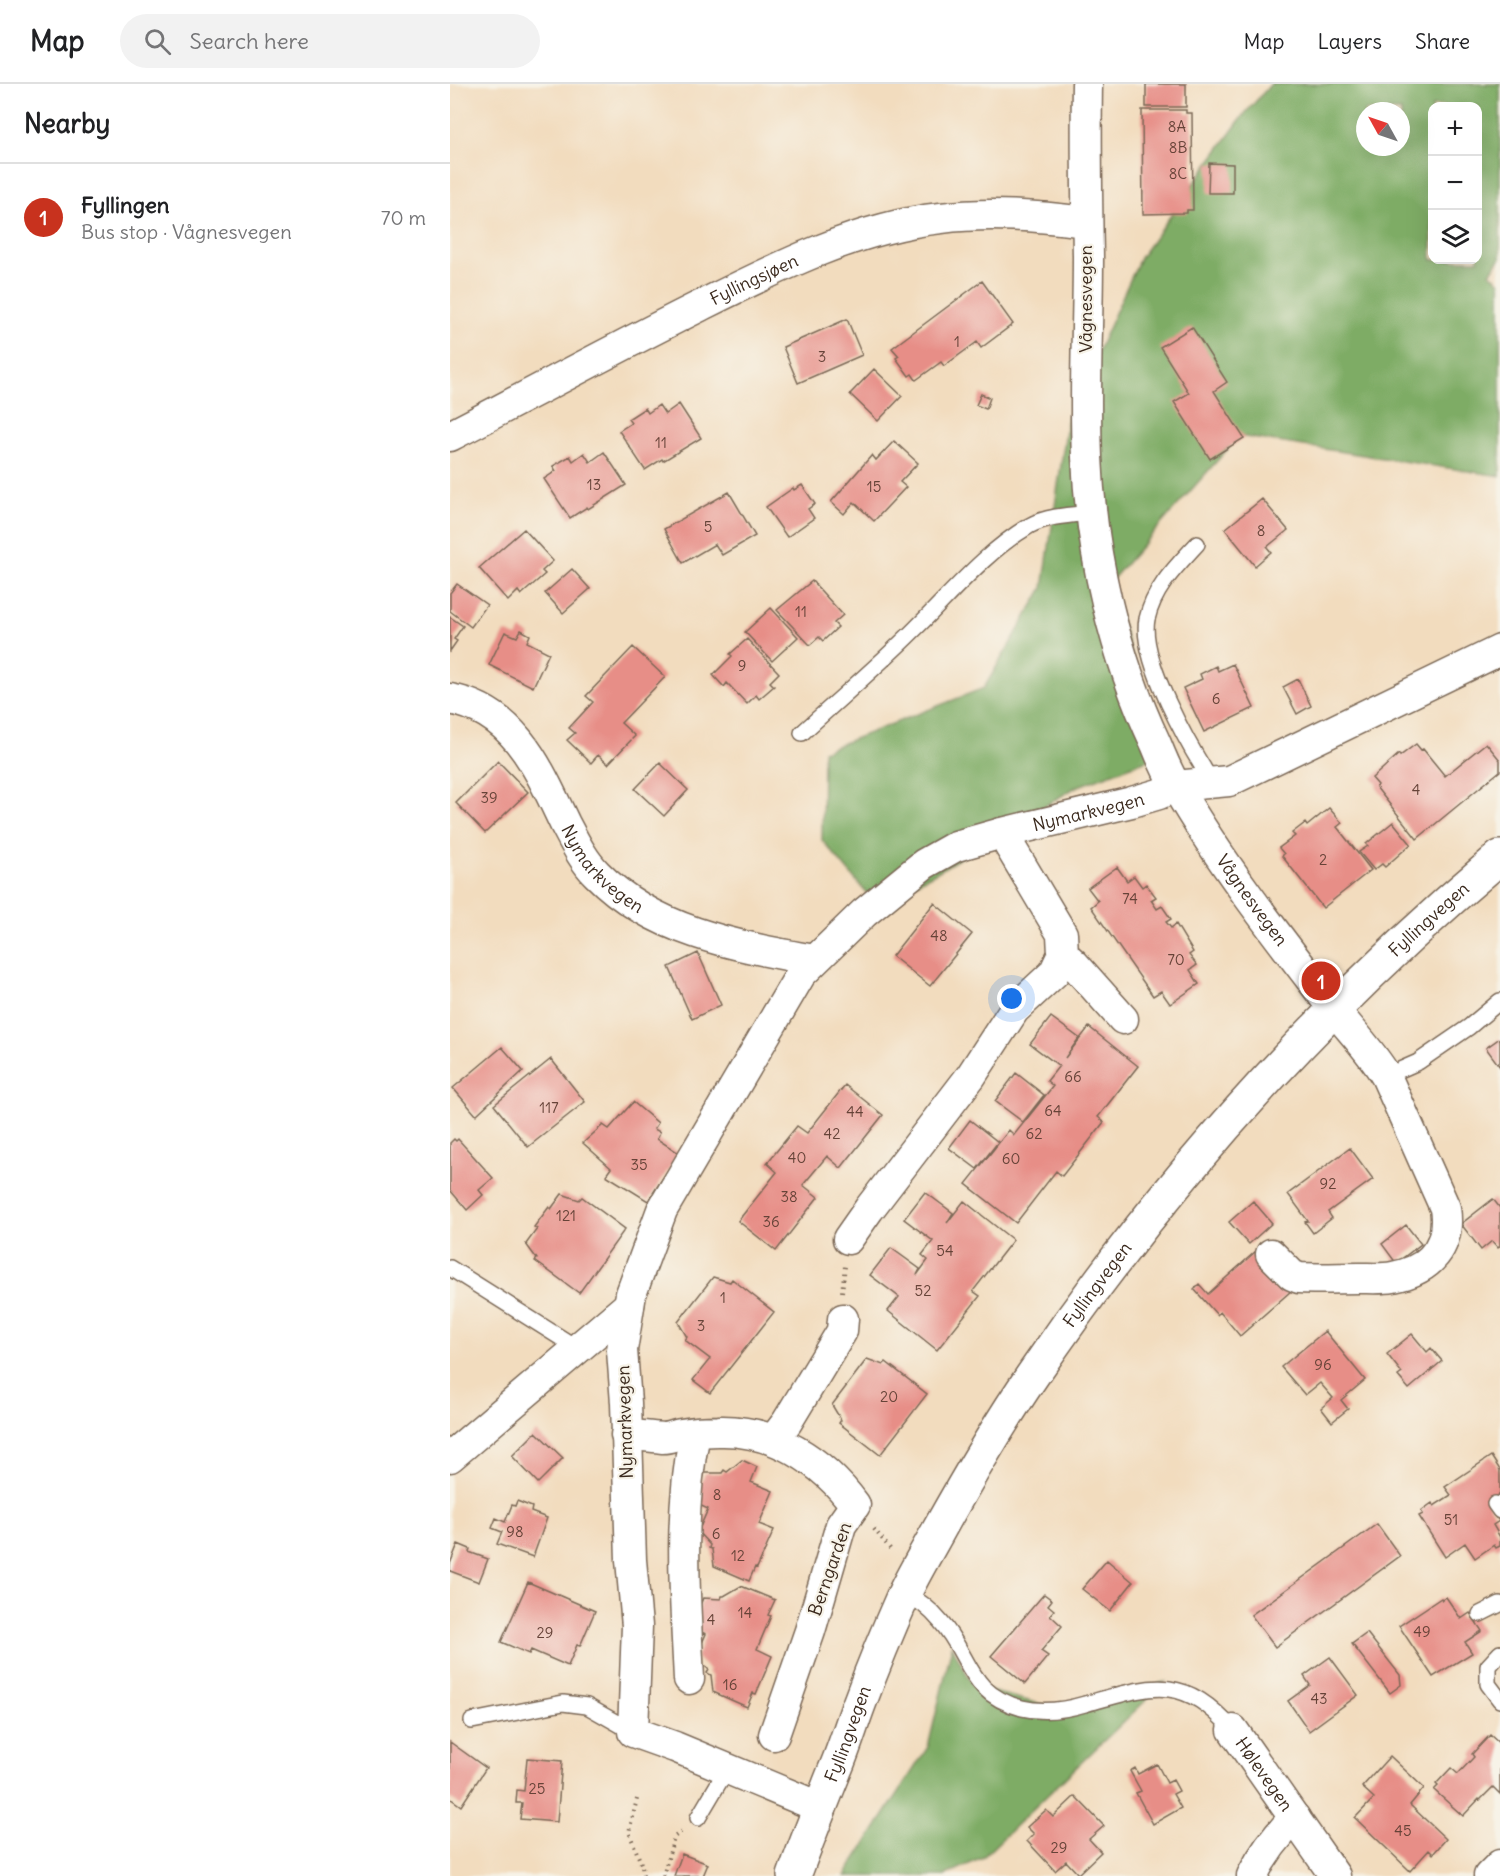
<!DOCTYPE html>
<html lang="en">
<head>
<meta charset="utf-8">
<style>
  :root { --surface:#fff; --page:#f2f2f2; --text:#202124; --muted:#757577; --line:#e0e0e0; --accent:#c8321e }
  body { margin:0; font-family:Delius,sans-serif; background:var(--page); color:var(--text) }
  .controls { position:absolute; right:18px; top:18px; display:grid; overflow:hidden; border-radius:12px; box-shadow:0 6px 24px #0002 }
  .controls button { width:54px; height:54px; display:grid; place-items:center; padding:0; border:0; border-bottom:2px solid var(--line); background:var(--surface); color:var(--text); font:30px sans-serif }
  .compass { position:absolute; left:906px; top:18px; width:54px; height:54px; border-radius:50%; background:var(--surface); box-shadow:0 6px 24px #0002; rotate:310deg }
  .you { position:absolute; left:562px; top:915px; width:21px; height:21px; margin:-15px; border:4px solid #fff; border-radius:50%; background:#1a73e8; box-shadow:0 0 0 9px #1a73e833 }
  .badge { display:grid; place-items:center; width:39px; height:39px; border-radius:50%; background:var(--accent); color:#fff; font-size:20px; font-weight:700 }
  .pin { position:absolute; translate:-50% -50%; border:3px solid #fff; box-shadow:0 2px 6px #0006 }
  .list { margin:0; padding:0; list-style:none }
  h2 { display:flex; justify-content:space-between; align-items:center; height:78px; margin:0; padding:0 24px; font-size:26px }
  h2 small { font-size:20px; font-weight:400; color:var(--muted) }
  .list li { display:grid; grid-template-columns:39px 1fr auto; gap:18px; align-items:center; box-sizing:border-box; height:108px; padding:0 24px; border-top:2px solid var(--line) }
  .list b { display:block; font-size:22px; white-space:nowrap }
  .list p { margin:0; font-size:20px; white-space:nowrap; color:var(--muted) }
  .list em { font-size:20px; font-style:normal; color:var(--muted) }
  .icon { flex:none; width:33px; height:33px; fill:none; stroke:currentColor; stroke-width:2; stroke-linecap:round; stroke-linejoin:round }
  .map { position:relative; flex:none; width:1050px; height:1792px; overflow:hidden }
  header { display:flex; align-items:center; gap:36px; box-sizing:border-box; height:84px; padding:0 30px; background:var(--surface); border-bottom:2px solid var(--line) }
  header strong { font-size:28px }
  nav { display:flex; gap:33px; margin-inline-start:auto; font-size:21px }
  .search { width:420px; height:54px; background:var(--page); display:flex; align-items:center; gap:15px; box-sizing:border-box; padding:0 21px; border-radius:33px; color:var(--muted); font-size:22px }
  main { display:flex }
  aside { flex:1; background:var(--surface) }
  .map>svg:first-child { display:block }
  .forest { fill:#7eac65; stroke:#5c6b42; stroke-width:1.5; fill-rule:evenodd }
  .building { fill:#e78e87 }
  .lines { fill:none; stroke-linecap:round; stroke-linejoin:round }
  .service-casing { stroke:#7b6856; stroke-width:18 }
  .minor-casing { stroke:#7b6856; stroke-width:33 }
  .tertiary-casing { stroke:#7b6856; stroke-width:36 }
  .path { stroke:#7b6856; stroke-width:4; stroke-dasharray:1.5 4.5; stroke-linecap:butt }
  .service { stroke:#fff; stroke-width:15 }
  .minor { stroke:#fff; stroke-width:30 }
  .tertiary { stroke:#fff; stroke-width:33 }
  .labels { text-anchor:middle; stroke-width:4.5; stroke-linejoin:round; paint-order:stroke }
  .number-label { font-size:15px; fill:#664338 }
  .street-label { font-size:18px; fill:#3b2a1e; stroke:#f7f3e8 }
</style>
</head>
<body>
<header>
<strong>Map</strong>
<div class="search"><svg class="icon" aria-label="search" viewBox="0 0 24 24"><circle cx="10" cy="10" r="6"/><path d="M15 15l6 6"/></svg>Search here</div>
<nav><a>Map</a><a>Layers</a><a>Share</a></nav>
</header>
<main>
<aside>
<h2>Nearby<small></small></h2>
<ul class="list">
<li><span class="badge">1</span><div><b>Fyllingen</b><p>Bus stop · Vågnesvegen</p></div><em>70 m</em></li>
</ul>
</aside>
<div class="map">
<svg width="1050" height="1792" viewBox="0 0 1050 1792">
  <rect width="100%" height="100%" fill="#f7f3e8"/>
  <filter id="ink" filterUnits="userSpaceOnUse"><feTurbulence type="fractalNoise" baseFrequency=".0167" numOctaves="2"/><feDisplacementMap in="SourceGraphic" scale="12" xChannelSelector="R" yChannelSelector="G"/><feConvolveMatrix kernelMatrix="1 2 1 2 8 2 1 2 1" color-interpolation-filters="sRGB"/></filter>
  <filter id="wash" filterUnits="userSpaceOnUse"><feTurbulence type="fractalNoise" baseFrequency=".008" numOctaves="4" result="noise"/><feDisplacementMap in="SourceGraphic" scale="24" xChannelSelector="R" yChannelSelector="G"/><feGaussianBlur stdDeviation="1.35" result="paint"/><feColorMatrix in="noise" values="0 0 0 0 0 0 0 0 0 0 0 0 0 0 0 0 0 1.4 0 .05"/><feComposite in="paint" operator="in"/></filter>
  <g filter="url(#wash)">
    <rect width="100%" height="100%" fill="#f2dcbe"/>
    <path class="forest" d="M821,0H1050V175L1040,189L1050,198V392L789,352L659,499L713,670L626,703L487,788L425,819L372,756L373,667L534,604L593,504L618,333L690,174L792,33ZM982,22H1028V176H982ZM915,27H951V63H915Z
      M502,1562L524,1603L598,1622L715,1598L532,1774L494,1792H395L478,1663Z"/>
    <g id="blocks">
      <path class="building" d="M696,0H736V23H696Z
        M692,26H736V29H742L743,126H737V129L693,130Z
        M759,79L783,80V109H758Z
        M532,197L563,240L531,264L527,258L494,282L491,278L466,296L462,290L459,292L446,274L449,272L442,264Z
        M397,235L412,271L348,299L333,263Z
        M742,243L777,298L764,307L794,354L760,375L724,318L739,309L710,263Z
        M424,285L452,312L428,337L400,310Z
        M531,310L540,314L536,325L526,321Z
        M229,320L251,354L213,377L212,375L195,386L169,347L181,339L178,335L195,324L198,329L209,321L215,330Z
        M444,357L468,379L450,398L456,403L424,437L404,418L394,430L381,418L422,371L426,376Z
        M154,368L176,401L138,425L137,423L120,434L94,395L106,387L103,382L120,372L123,377L134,369L140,378Z
        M352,401L365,420L358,425L364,434L337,453L316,423L343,404L344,406Z
        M279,408L305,452L272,471L265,460L233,479L214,445Z
        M812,415L838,446L817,463L821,468L805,482L775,445Z
        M74,445L103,477L92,487L95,490L71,511L68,507L58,517L29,484Z
        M122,485L140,505L113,529L95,509Z
        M362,497L393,531L384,539L388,543L373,557L369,553L360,561L327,526Z
        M7,500L37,521L21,543L0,527V509Z
        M321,524L348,553L322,577L295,548Z
        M0,533L13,542L4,555L7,557L0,567Z
        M71,546L80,551L77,558L99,569L83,603L39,581L55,548L67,553Z
        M297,555L329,589L320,598L324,602L309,615L306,611L297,620L277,599L274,603L263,591L282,572L280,570Z
        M183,563L215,593L171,639L185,652L158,680L148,671L141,679L117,656L125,649L119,644L143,618L136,612Z
        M783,580L804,624L754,648L733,604L752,595L750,590L766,582L768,587Z
        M848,595L861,622L847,630L833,603Z
        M1036,659L1050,676V687L967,755L926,703L928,701L922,694L949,670L950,672L966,660L971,666L973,665L995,692Z
        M48,677L78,708L35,749L6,719Z
        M210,679L238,706L214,732L185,705Z
        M879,724L892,739L887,743L921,786L873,824L832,772L834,770L829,764L845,752L842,749L855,739L857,742Z
        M943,738L961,760L935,783L932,780L924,786L909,768L918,762L916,760Z
        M667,783L677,797L684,792L692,803L696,800L706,813L701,816L707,825L712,822L721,835L716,838L721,844L726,840L743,868L739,871L747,881L740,886L749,900L720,920L711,907L703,912L641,823L648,817L638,804Z
        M484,819L522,850L480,902L442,872Z
        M248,869L271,921L242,935L219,883Z
        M601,933L629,954L615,974L639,943L688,982L648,1033L654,1038L612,1092L606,1087L566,1139L516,1100L559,1046L564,1051L603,1002L597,997L609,982L580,960Z
        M1050,954V983L1036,964Z
        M52,963L73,987L26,1031L3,1004Z
        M101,975L135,1018L78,1063L44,1021Z
        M566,989L594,1011L573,1038L545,1017Z
        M395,1001L433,1031L391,1084L377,1072L353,1101L368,1113L326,1167L288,1137L327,1088L317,1079L347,1042L357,1049Z
        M183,1018L208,1039L204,1045L210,1048L207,1055L229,1069L198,1117L156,1091L161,1084L133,1059L153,1041L159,1045Z
        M520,1036L548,1058L527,1085L499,1064Z
        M4,1055L6,1057L8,1055L43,1094L29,1106L33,1111L17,1126L0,1106V1059Z
        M900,1064L923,1095L878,1128L882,1134L863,1149L855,1138L858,1137L838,1110Z
        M475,1108L503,1129L497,1139L514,1117L563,1156L523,1207L530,1212L487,1266L438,1227L449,1213L420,1191L441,1164L470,1185L467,1191L478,1176L472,1171L483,1157L454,1135Z
        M112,1110L129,1116L132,1113L175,1145L129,1209L85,1177L87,1175L76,1160L87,1145L84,1143L99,1123L101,1125Z
        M1043,1115L1050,1124V1162L1048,1164L1042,1157L1031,1166L1011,1140Z
        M803,1117L822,1139L799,1160L779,1138Z
        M956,1141L971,1160L946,1179L932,1160Z
        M806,1167L841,1207L790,1252L770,1228L767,1231L744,1205L749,1200L758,1210Z
        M263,1193L280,1198L282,1195L324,1228L260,1309L243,1296L260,1275L235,1256L237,1253L228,1238Z
        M875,1247L915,1296L891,1316L898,1325L882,1338L871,1324L883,1314L870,1299L855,1311L831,1283Z
        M962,1250L977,1268L981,1264L992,1277L959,1305L948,1292L952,1289L937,1270Z
        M417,1275L433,1281L436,1278L477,1310L430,1371L389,1339L391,1336L382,1321Z
        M86,1348L113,1374L88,1399L62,1372Z
        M1041,1372L1050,1386V1410L1038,1418L1049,1437L1043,1441L1050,1453V1462L1046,1464L1044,1461L1025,1474L1015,1459L995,1473L969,1432L973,1430L971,1427L982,1419L984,1422L1001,1411L995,1403Z
        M292,1376L307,1383L301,1398L323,1407L309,1440L324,1446L307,1484L305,1483L299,1497L264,1482L262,1465L259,1464L260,1461L248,1448L258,1425L243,1418L255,1389H272L274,1386L277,1388Z
        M67,1417L82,1423L81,1428L97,1434L83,1473L47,1460L52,1448L42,1444L46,1434L55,1438L62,1421L65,1422Z
        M927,1440L950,1472L825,1563L801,1531Z
        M8,1460L20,1465L19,1468L38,1475L29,1498L0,1487V1480Z
        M657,1476L683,1498L660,1527L632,1505Z
        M78,1498L145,1527L130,1562L127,1561L118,1582L81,1566L79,1570L51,1558Z
        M291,1502L325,1516L318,1531L321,1532L307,1565L322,1572L306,1610L303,1609L297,1623L263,1608L261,1591L257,1589L259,1586L246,1573L256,1550L241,1544L253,1514L271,1515L272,1512H274Z
        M594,1510L602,1516L598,1521L604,1526L600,1531L612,1542L591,1567L598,1572L575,1600L541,1572Z
        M996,1513L1011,1535L1020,1529L1032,1547L1015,1558L1022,1569L983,1593L949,1542L991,1514L992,1516Z
        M917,1549L950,1591L951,1601L940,1609L902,1560Z
        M880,1573L908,1611L859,1647L838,1617L860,1601L854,1592Z
        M1040,1651L1050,1660V1710L1043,1703L1030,1716L1029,1715L1013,1732L984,1706L988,1702L986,1700L1001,1684L1008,1690L1024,1673L1022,1670Z
        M0,1658L36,1684L11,1722L0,1714Z
        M940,1672L974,1704L960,1721L996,1755L983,1770L979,1766L960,1787L905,1734L924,1714L912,1703Z
        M77,1674L112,1677L107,1738L70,1735L72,1719H66L67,1706L74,1707Z
        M707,1680L717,1699L723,1696L729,1707L723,1710L731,1724L703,1740L686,1709L691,1707L680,1687L685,1684L688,1690Z
        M625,1712L654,1742L639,1755L651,1768L628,1790L616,1777L605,1787L577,1757L584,1750L577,1743L596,1726L603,1733Z
        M232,1770L258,1780L253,1792H224Z"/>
    </g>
  </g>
  <g filter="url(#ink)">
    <use href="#blocks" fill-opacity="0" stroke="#7b6856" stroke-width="1.5"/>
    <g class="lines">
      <g class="service-casing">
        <path id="service" d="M747,460C726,483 704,504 697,535C689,575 740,664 762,698
          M352,649C389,615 428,582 464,546C500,511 535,468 579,442C597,432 621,431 641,429
          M936,992L968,978L1019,943L1050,917
          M0,1184L127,1264
          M1045,1420L1050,1427
          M455,1509C469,1516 480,1525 490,1537C521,1571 517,1610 572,1624C592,1629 615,1626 635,1620C701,1602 732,1588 783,1646
          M1030,1530L1050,1520
          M1050,1569L1038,1582V1600L1050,1616
          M22,1637L113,1619L137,1622L183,1648
          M248,1734L277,1685"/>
      </g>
      <g class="minor-casing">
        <g id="minor">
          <path id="s1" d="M637,0C636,58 637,115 638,173C638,240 634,306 637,373C641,471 664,571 706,660C712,675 718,690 727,704C771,780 829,854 883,924C901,947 921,967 936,992L995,1124C1001,1163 980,1186 943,1193C932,1195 920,1194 910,1194C890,1194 869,1195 849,1194L842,1191L821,1170"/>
          <path id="s2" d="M0,352C83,309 166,264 250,222C324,185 407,143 491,134C539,128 588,132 636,138"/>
          <path id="s3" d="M0,615C66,627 89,686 115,740C124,757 133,776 147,790C204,848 288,862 364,876"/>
          <path d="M613,870L624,880L673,935"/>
          <path d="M398,1155L419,1125L521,992L564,926L604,889L613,870L612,850L552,749"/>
          <path d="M176,1351C189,1351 200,1353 213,1354C219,1354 225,1351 231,1350C243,1348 256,1347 268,1347C324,1345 373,1377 405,1421L391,1441L360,1547L324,1651"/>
          <path d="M324,1355L337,1338L392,1247L393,1235"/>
          <path d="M0,1373L179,1221"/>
          <path d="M239,1595C235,1513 228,1430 245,1349"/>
          <path id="s4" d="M783,1646L885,1792"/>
          <path id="s5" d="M369,1723L225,1663L183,1648L187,1542L181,1476L176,1319L172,1266L181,1210L212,1126L351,890L414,829L474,780L506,762L552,749L682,718L709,710L725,702L779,697L1050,566"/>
          <path d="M802,1792C813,1770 827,1751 845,1734"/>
          <path d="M1039,1792L1050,1781"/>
        </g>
      </g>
      <g class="tertiary-casing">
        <g id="tertiary">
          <path id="s6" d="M344,1792C357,1756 371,1721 385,1686C395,1663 402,1638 411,1615C424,1580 439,1544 454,1510C464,1489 476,1469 487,1449C517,1395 547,1343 582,1292C713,1099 872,923 1050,773"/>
        </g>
      </g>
      <path class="path" d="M392,1208L395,1182
        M424,1445L442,1467
        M187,1715L179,1748L192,1782L193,1792
        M213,1792L224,1753L231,1748"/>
      <use href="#service" class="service"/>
      <use href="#minor" class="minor"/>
      <use href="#tertiary" class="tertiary"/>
    </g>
  </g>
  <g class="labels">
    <g class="number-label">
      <text x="727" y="48">8A</text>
      <text x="728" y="69">8B</text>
      <text x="728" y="95">8C</text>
      <text x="507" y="263">1</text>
      <text x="372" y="278">3</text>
      <text x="211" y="364">11</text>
      <text x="144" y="406">13</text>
      <text x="424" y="408">15</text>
      <text x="258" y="448">5</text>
      <text x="811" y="452">8</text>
      <text x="351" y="533">11</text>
      <text x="292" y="587">9</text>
      <text x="766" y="620">6</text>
      <text x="966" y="711">4</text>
      <text x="39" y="719">39</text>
      <text x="873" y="781">2</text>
      <text x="680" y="820">74</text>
      <text x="489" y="857">48</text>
      <text x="726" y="881">70</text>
      <text x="623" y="998">66</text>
      <text x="99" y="1029">117</text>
      <text x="603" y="1032">64</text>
      <text x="405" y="1033">44</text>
      <text x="382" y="1055">42</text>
      <text x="584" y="1055">62</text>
      <text x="347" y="1079">40</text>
      <text x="561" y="1080">60</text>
      <text x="189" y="1086">35</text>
      <text x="878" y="1105">92</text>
      <text x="339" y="1118">38</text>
      <text x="116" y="1137">121</text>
      <text x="321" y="1143">36</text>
      <text x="495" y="1172">54</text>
      <text x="473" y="1212">52</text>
      <text x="273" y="1219">1</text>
      <text x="251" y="1247">3</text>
      <text x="873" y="1286">96</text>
      <text x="439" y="1318">20</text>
      <text x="267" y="1416">8</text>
      <text x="1001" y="1441">51</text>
      <text x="65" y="1453">98</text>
      <text x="266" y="1455">6</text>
      <text x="288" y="1477">12</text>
      <text x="295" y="1534">14</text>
      <text x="261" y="1541">4</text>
      <text x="972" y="1553">49</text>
      <text x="95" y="1554">29</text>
      <text x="280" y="1606">16</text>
      <text x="869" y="1620">43</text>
      <text x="87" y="1710">25</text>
      <text x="953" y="1752">45</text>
      <text x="609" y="1769">29</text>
    </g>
    <g class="street-label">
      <text dy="6" stroke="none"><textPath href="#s2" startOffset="342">Fyllingsjøen</textPath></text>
      <text transform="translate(636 215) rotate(-90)" y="6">Vågnesvegen</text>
      <text dy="6" stroke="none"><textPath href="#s5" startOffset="1342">Nymarkvegen</textPath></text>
      <text dy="6" stroke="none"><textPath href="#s3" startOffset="237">Nymarkvegen</textPath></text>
      <text dy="6" stroke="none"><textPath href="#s1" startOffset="854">Vågnesvegen</textPath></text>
      <text dy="6" stroke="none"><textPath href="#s6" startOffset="1162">Fyllingvegen</textPath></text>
      <text dy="6" stroke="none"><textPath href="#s6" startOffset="668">Fyllingvegen</textPath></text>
      <text transform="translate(175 1338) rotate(-92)" y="6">Nymarkvegen</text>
      <text transform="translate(380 1485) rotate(-71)" y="6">Berngarden</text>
      <text dy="6" stroke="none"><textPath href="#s6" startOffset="152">Fyllingvegen</textPath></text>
      <text dy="6" stroke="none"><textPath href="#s4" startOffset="54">Hølevegen</textPath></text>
    </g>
  </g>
</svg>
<div class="controls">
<button>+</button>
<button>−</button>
<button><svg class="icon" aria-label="layers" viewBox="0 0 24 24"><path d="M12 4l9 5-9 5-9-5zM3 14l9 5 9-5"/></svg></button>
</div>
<svg class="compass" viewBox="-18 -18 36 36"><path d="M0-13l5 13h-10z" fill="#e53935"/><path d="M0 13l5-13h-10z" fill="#757577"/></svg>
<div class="you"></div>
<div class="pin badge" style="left:871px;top:897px">1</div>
</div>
</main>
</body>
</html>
